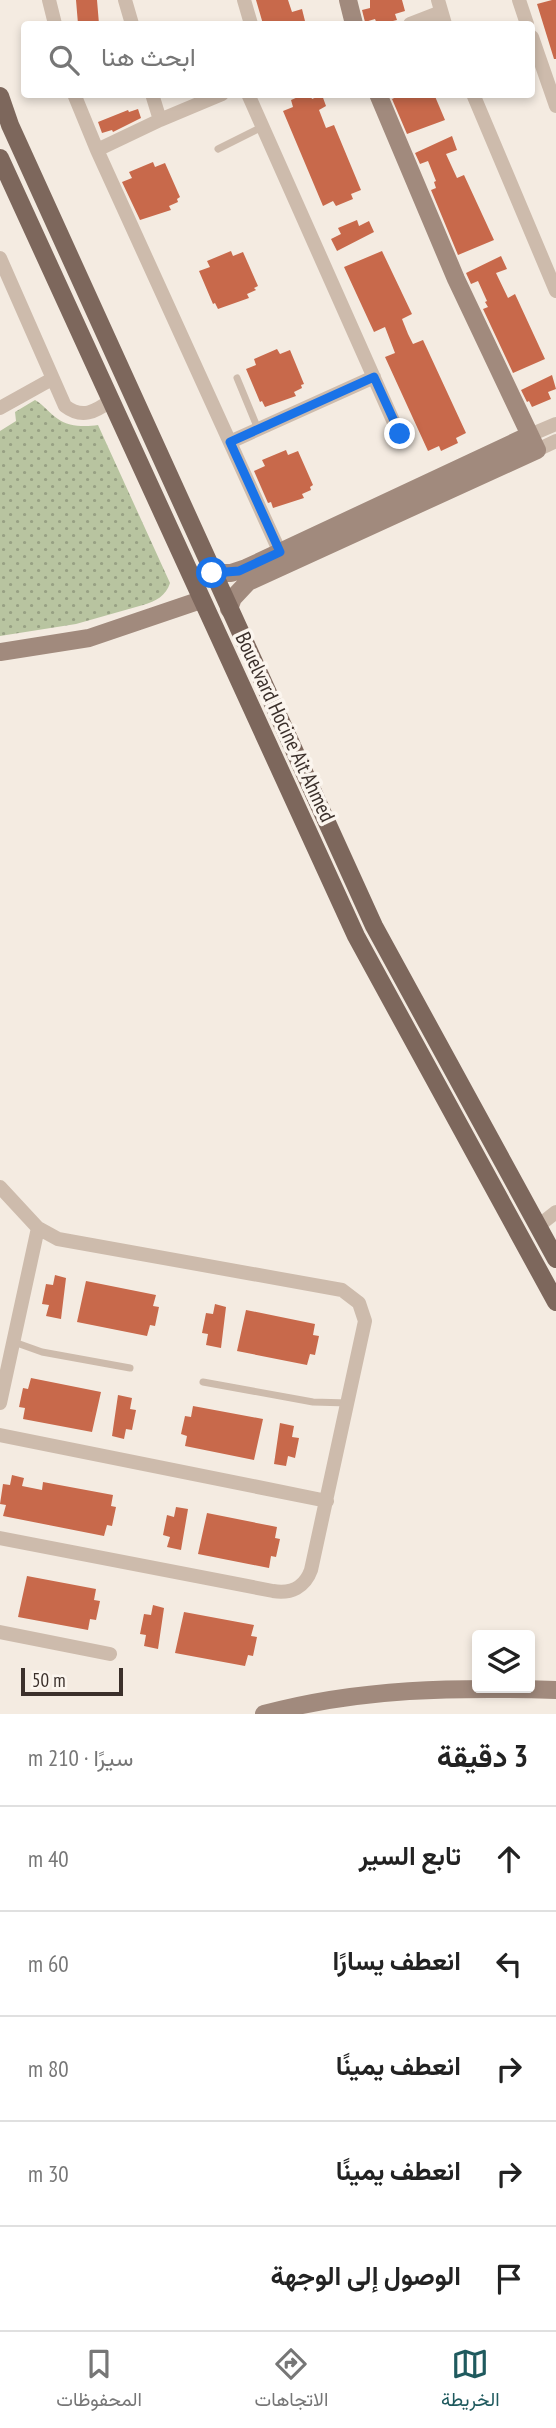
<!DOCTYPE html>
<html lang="ar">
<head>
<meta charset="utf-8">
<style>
  :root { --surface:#fff; --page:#f2f2f2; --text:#222; --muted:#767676; --line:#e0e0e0; --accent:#1f5a5e }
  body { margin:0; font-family:"PT Sans Narrow",Vazirmatn,sans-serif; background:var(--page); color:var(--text); direction:rtl }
  .controls { position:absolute; right:21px; bottom:21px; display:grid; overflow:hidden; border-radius:7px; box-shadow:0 4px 10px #0003 }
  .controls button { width:63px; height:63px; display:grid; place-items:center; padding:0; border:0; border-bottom:2px solid var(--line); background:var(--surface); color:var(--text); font:35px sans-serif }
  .scale { position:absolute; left:21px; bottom:18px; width:102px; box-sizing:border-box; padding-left:7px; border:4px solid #3b302b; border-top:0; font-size:19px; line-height:24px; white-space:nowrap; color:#3b302b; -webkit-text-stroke:5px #fbf5ee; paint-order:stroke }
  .stop { position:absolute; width:21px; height:21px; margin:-16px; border:5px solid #1a73e8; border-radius:50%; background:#fff }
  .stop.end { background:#1a73e8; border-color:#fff; box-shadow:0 2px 7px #0008 }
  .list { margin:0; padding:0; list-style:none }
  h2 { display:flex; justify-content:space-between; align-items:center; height:91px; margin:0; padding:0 28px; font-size:30px }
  h2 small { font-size:23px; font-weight:400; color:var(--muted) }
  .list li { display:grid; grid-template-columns:46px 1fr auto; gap:21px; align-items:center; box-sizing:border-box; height:105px; padding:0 28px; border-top:2px solid var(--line) }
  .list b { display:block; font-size:26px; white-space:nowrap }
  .list em { font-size:23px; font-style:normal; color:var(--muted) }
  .icon { flex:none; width:38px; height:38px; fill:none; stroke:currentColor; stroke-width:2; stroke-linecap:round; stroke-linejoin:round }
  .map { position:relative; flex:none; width:556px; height:1714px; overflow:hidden; direction:ltr }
  .search { position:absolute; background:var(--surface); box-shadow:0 4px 10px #0003; left:21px; right:21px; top:21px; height:77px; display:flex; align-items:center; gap:18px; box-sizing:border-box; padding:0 24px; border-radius:7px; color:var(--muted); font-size:26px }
  .sheet { height:616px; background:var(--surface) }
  nav { display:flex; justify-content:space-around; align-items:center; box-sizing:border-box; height:98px; border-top:2px solid var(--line); background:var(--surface); font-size:19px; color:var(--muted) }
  nav a { display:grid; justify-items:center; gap:4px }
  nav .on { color:var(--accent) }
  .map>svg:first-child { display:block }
  .grass { fill:url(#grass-dots) }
  .building { fill:#c8694b }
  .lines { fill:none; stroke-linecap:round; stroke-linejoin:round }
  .lane { stroke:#cdbbac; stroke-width:7 }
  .street { stroke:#cdbbac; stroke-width:14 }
  .secondary { stroke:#a18a7d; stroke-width:18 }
  .primary { stroke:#7d675c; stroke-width:18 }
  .route { stroke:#1a73e8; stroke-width:9 }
  .labels { text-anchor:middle; stroke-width:7; stroke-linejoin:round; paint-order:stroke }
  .street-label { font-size:21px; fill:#3b302b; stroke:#fbf5ee }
</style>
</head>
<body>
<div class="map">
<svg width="556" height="1714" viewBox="0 0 556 1714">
  <defs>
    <pattern id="grass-dots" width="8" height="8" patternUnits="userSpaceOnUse" patternTransform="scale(1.75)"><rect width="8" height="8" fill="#b8c4a0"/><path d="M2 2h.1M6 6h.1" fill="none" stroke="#97a083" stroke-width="1.8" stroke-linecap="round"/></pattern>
  </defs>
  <rect width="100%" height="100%" fill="#f4ebe1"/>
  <path class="grass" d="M35,400C44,405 49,413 58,419C68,427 86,427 98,425L170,583C166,596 156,601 143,605L76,624L0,636V431L16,421L15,412Z"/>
  <path class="building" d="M76,0H97L99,24H78Z
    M256,0H288L292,12L302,9L305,21L295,24H263Z
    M370,0H402L405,11L395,14L397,20L381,24H377L375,19L365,22L362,10L370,8Z
    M552,0H556V59H554L537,4Z
    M305,94H310L312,99L322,95L326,106L319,110L326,128L334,125L361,190L351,194L353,199L336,206L333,201L323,206L283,111L293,107L291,100Z
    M403,94H434L445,120L407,134L392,99Z
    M138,109L141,118L113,132L112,130L102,133L98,122L128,110L129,112Z
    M452,136L457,150L446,154L457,178L464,175L494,240L458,255L431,190L436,188L434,182L436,181L428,161L420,164L415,153Z
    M153,162L155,167L165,163L180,197L177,199L178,202L169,206L171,210L140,220L122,182L132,178L129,172Z
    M357,220L359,226L369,221L374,232L337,251L331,239L341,234L338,228Z
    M231,251L233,256L243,252L258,286L254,288L256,290L247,294L249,298L218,309L215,303L213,304L199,271L210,267L207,261Z
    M382,251L412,314L402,319L408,334L413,344L423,340L466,433L456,438L458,443L441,451L439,446L428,451L385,357L395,353L385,327L374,332L344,267Z
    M501,256L507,269L496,273L508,298L515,294L545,359L513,373L483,309L488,307L485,302L487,301L478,281L471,284L466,273Z
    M277,349L280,354L290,350L304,384L301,385L302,388L294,392L296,396L265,407L262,401L260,402L246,369L256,365L254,359Z
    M552,375L556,389L548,392L551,399L532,407L529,401L527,402L521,390Z
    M286,450L288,455L298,451L313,485L310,487L311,490L302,494L304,498L273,508L271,502L268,503L254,471L265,466L262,460Z
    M55,1275L66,1278L61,1319L46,1316L49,1305L42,1304L46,1284L53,1285Z
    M86,1281L156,1295L153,1306L159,1307L155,1326L150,1325L147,1336L77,1322Z
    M215,1304L226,1307L221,1348L206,1345L208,1334L202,1333L206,1313L213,1314Z
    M246,1310L315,1324L313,1335L319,1336L315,1355L310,1354L307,1365L237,1351Z
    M31,1378L101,1392L92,1432L23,1419L25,1408L19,1407L23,1388L28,1389Z
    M118,1395L132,1398L130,1409L136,1410L132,1430L126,1429L124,1439L112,1436Z
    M193,1406L263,1419L254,1460L185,1446L187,1436L181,1434L185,1416L191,1417Z
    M280,1423L294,1426L292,1437L299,1438L295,1458L288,1456L286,1466L274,1464Z
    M12,1475L24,1478L22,1486L42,1490L43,1482L113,1495L111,1506L116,1507L112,1526L107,1525L104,1536L3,1516L6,1505L0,1504L3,1484L10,1485Z
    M176,1507L188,1509L181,1550L167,1547L170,1537L163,1535L167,1515L174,1517Z
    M207,1513L277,1527L275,1538L280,1539L276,1557L271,1556L269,1568L198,1554Z
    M27,1576L96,1589L94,1600L100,1601L96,1620L90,1619L88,1630L18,1617Z
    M153,1605L164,1608L158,1649L144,1646L146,1635L140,1634L144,1614L151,1615Z
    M184,1612L254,1625L251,1636L257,1637L253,1656L248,1655L245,1666L175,1653Z"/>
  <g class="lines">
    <path class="lane" d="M218,149L262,127
      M237,378L258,429
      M14,1342L42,1352L130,1368
      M203,1382L313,1402L348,1403"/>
    <path class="street" d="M49,0L55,24
      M125,0L132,24
      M244,0L251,24
      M438,0L445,24
      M519,0L527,24
      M410,24L441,12
      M532,37L556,106
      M74,94L97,150L283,559
      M152,94L160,120
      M248,94L399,434
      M473,94L556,291
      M97,150L160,120L222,94
      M0,258L65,406C82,419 95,412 110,401
      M0,408L52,379
      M530,435L556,424
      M230,442L374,377
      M537,450L556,441
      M0,1187L38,1228L58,1239L342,1290L359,1303L365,1321L311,1570C305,1587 291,1594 273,1591L0,1538
      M537,1227L556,1212
      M0,1403L38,1228
      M0,1435L327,1501
      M0,1632L110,1654"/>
    <path class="secondary" d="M348,0L354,24
      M212,573H231L246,568L530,435
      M229,609L233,598L248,582L537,450L456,279L378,94
      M0,652L89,638L201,600
      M264,1714C360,1688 457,1687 556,1690"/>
    <path class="primary" d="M0,96L10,125L374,926L556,1259
      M0,158L356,936L556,1302"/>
  </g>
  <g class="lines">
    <path class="route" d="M212,573L239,571L280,552L230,442L374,377L400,434"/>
  </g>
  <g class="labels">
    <g class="street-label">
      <text transform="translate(285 727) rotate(65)" y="7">Bouelvard Hocine Ait Ahmed</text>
    </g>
  </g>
</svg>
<div class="controls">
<button><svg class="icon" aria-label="layers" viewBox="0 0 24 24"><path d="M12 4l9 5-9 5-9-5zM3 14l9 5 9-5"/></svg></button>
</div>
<div class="scale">50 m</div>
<div class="stop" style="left:212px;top:573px"></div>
<div class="stop end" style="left:400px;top:434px"></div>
<div class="search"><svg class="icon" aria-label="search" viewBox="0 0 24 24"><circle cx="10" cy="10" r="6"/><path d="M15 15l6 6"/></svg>ابحث هنا</div>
</div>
<section class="sheet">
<h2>3 دقيقة<small>سيرًا · 210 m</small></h2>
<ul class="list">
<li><svg class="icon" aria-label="ahead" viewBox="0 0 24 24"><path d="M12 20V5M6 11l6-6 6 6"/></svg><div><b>تابع السير</b></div><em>40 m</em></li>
<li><svg class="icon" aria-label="left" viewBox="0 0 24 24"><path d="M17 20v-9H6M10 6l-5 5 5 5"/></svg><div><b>انعطف يسارًا</b></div><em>60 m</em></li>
<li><svg class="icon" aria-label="right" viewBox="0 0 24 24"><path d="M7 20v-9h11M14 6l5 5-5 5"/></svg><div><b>انعطف يمينًا</b></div><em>80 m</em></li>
<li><svg class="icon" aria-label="right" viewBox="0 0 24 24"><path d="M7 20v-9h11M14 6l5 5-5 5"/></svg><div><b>انعطف يمينًا</b></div><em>30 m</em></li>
<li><svg class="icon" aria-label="arrive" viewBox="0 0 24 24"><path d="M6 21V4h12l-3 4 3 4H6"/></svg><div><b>الوصول إلى الوجهة</b></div></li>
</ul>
</section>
<nav>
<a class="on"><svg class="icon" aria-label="map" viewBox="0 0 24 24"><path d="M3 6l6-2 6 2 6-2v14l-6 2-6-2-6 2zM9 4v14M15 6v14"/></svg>الخريطة</a>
<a><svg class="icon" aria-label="directions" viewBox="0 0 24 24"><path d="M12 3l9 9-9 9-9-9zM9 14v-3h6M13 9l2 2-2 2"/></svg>الاتجاهات</a>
<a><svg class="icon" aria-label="saved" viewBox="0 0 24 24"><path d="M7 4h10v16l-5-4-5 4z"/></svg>المحفوظات</a>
</nav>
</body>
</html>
